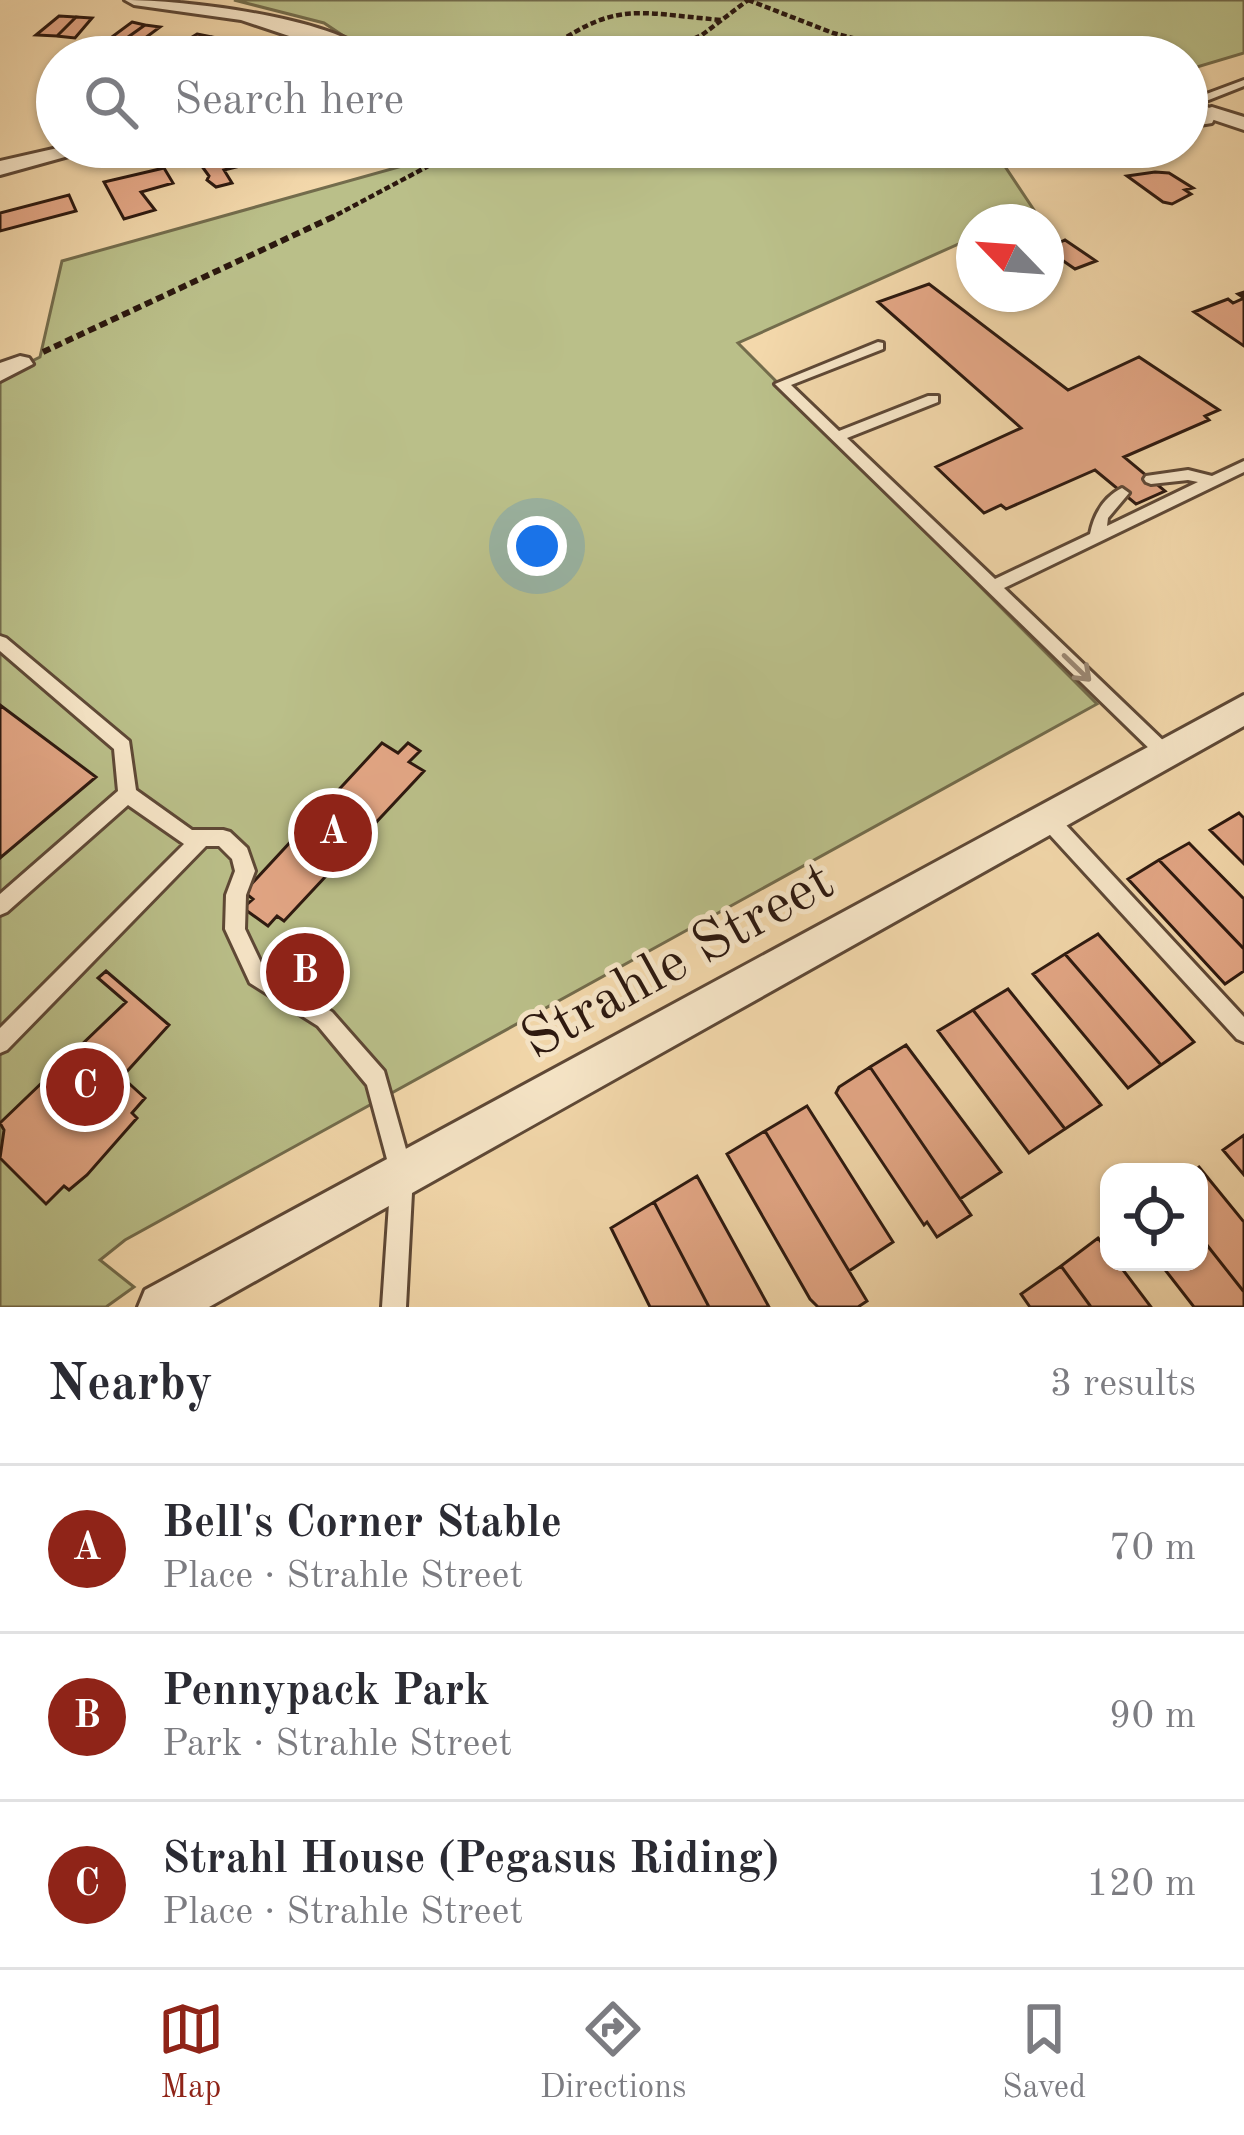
<!DOCTYPE html>
<html lang="en">
<head>
<meta charset="utf-8">
<style>
  :root { --surface:#fff; --page:#f7f7f7; --text:#2b2b33; --muted:#7c7c81; --line:#e1e1e2; --accent:#8f2418 }
  body { margin:0; font-family:"Old Standard TT",serif; background:var(--page); color:var(--text) }
  .controls { position:absolute; right:36px; bottom:36px; display:grid; overflow:hidden; border-radius:24px; box-shadow:0 3px 9px #0004 }
  .controls button { width:108px; height:108px; display:grid; place-items:center; padding:0; border:0; border-bottom:3px solid var(--line); background:var(--surface); color:var(--text); font:60px sans-serif }
  .compass { position:absolute; left:956px; top:204px; width:108px; height:108px; border-radius:50%; background:var(--surface); box-shadow:0 3px 9px #0004; rotate:295deg }
  .you { position:absolute; left:537px; top:546px; width:42px; height:42px; margin:-30px; border:9px solid #fff; border-radius:50%; background:#1a73e8; box-shadow:0 0 0 18px #1a73e833 }
  .badge { display:grid; place-items:center; width:78px; height:78px; border-radius:50%; background:var(--accent); color:#fff; font-size:39px; font-weight:700 }
  .pin { position:absolute; translate:-50% -50%; border:6px solid #fff; box-shadow:0 3px 12px #0006 }
  .list { margin:0; padding:0; list-style:none }
  h2 { display:flex; justify-content:space-between; align-items:center; height:156px; margin:0; padding:0 48px; font-size:51px }
  h2 small { font-size:39px; font-weight:400; color:var(--muted) }
  .list li { display:grid; grid-template-columns:78px 1fr auto; gap:36px; align-items:center; box-sizing:border-box; height:168px; padding:0 48px; border-top:3px solid var(--line) }
  .list b { display:block; font-size:45px; white-space:nowrap }
  .list p { margin:0; font-size:39px; white-space:nowrap; color:var(--muted) }
  .list em { font-size:39px; font-style:normal; color:var(--muted) }
  .icon { flex:none; width:66px; height:66px; fill:none; stroke:currentColor; stroke-width:2; stroke-linecap:round; stroke-linejoin:round }
  .map { position:relative; flex:none; width:1244px; height:1307px; overflow:hidden }
  .search { position:absolute; background:var(--surface); box-shadow:0 3px 9px #0004; left:36px; right:36px; top:36px; height:132px; display:flex; align-items:center; gap:30px; box-sizing:border-box; padding:0 42px; border-radius:66px; color:var(--muted); font-size:45px }
  .sheet { height:660px; background:var(--surface) }
  nav { display:flex; justify-content:space-around; align-items:center; box-sizing:border-box; height:168px; border-top:3px solid var(--line); background:var(--surface); font-size:33px; color:var(--muted) }
  nav a { display:grid; justify-items:center; gap:6px }
  nav .on { color:var(--accent) }
  .map>svg:first-child { display:block }
  .green { fill:#babf89; stroke:#736c4c; stroke-width:3 }
  .building { fill:#e4a786; stroke:#2c180f; stroke-width:3 }
  .lines { fill:none; stroke-linecap:round; stroke-linejoin:round }
  .service-casing { stroke:#5e4836; stroke-width:6 }
  .minor-casing { stroke:#5e4836; stroke-width:6 }
  .path-far1 { stroke:#2c180f; stroke-width:4.5; stroke-dasharray:6 3; stroke-linecap:butt }
  .path { stroke:#2c180f; stroke-width:6; stroke-dasharray:8 4.5; stroke-linecap:butt }
  .service { fill:#f7e6c8; fill-rule:evenodd }
  .minor { fill:#f7e6c8; fill-rule:evenodd }
  .oneway { stroke:#9c8975 }
  .labels { text-anchor:middle; stroke-width:10; stroke-linejoin:round; paint-order:stroke }
  .near-street-label { font-size:57px; fill:#2c180f; stroke:#f7e6c8 }
</style>
</head>
<body>
<div class="map">
<svg width="1244" height="1307" viewBox="0 0 1244 1307">
  <rect width="100%" height="100%" fill="#f3d8ab"/>
  <filter id="stains"><feTurbulence type="fractalNoise" baseFrequency=".00167" numOctaves="4"/><feColorMatrix values="0 0 0 0 .2 0 0 0 0 .09 0 0 0 0 .02 0 0 0 .5 -.17"/></filter>
  <radialGradient id="worn" r=".72"><stop offset=".6" stop-color="#630" stop-opacity="0"/><stop offset="1" stop-color="#630" stop-opacity=".3"/></radialGradient>
  <path class="green" d="M234,0H1244V53L1187,70V57H375L324,23Z
    M422,147H992L1034,210L1007,222H974V237L738,343L1097,704L125,1240L100,1260L134,1287L106,1307H0V377L40,357L62,261L424,160Z"/>
  <path class="building" d="M59,16L76,17L57,36L36,35Z
    M76,17L92,18L75,38L57,36Z
    M132,22L145,25L114,47L101,45Z
    M145,25L160,27L129,50L114,47Z
    M197,34L212,37L183,55L169,51Z
    M212,37L225,41L201,57H180Z
    M202,147H232L244,165L224,170L232,183L216,187L207,180L209,176L190,150Z
    M164,168L173,183L141,192L155,210L124,219L104,182Z
    M1155,172L1169,173L1193,188L1185,190L1191,194L1172,204L1163,202L1127,176Z
    M69,195L76,211L0,231V213Z
    M1065,240L1096,261L1075,269L1046,249Z
    M929,284L1068,390L1139,357L1219,410L1205,416L1209,420L1124,457L1165,491L1136,504L1095,470L1006,509L1001,505L984,513L936,467L1021,428L878,302Z
    M1244,292V346L1194,312L1228,299L1233,303L1244,298L1238,294Z
    M0,705L96,777L0,858Z
    M382,743L398,753L408,743L420,751L409,762L424,771L284,921L277,916L268,926L243,908L253,899L244,892Z
    M1239,813L1244,818V864L1210,830Z
    M1189,843L1244,899V949L1159,860Z
    M1159,860L1244,949V971L1225,984L1128,879Z
    M1098,934L1194,1042L1161,1065L1065,954Z
    M1065,954L1161,1065L1128,1088L1033,974Z
    M106,971L169,1025L122,1077L145,1098L132,1113L137,1118L87,1175L69,1190L64,1186L46,1204L0,1158L4,1130L0,1123L126,1002L98,978Z
    M1008,989L1101,1105L1065,1129L973,1010Z
    M973,1010L1065,1129L1029,1153L938,1031Z
    M906,1045L1001,1172L960,1199L870,1067Z
    M870,1067L971,1215L937,1237L927,1222L924,1225L836,1093L839,1087Z
    M807,1106L893,1242L849,1271L765,1131Z
    M765,1131L867,1301L858,1307H818L810,1299L727,1154Z
    M1244,1135V1175L1223,1150Z
    M1199,1167L1244,1222V1292L1199,1235V1172H1193Z
    M697,1176L769,1307H709L654,1202Z
    M654,1202L709,1307H650L611,1228Z
    M1199,1235L1244,1292V1307H1194L1159,1262H1199Z
    M1098,1238L1109,1252V1262H1117L1151,1307H1091L1061,1266Z
    M1061,1266L1091,1307H1030L1021,1294Z"/>
  <g class="lines">
    <g class="service-casing">
      <path id="service" d="M1244,80V86L1201,103L1217,113L1212,123L1187,127V121L1204,118L1206,114L1187,104V97L1193,99Z
        M878,342L883,343V349L791,385L839,431L928,396H938V402L847,438L995,579L1090,534C1094,514 1104,497 1122,488L1129,493L1108,518L1107,526L1198,482L1188,480L1151,484L1146,482L1144,479L1146,476L1188,470L1212,476L1244,461V472L1004,588L1171,748L1174,753L1171,758L1165,760L1159,758L775,384Z
        M0,636L6,638L129,741L136,790L192,830H223L230,832L247,848L255,871L246,895L245,929L264,969L332,1012L384,1071L413,1174L406,1307H382L391,1174L367,1085L318,1026L250,983L225,929L226,895L235,871L232,859L219,846H206L7,1050L0,1053V1028L184,844L128,805L7,912L0,915V894L118,791L114,749L0,651Z
        M1047,810L1054,812L1244,1017V1042L1237,1039L1040,824L1038,818L1040,812Z"/>
    </g>
    <g class="minor-casing">
      <path id="minor" d="M125,0C182,0 335,17 375,57H352L241,20L134,5Z
        M1212,107L1244,117V130L1205,117V109Z
        M62,147H101L0,175V161Z
        M20,356L29,358L33,364L0,381V363Z
        M1244,695V726L209,1307H138L145,1290Z"/>
    </g>
    <path class="path-far1" d="M748,0L833,33L927,57
      M537,57C616,0 629,12 721,20
      M653,57L702,35L748,0
      M329,219L464,147"/>
    <path class="path" d="M43,352L335,216"/>
    <use href="#service" class="service"/>
    <use href="#minor" class="minor"/>
  </g>
  <defs><path id="oneway-shaft" d="M-6 0H5M1.5-3L5.5 0L1.5 3" fill="none" stroke-width="1.6" stroke-linecap="round" stroke-linejoin="round" transform="scale(3)"/></defs>
  <use class="oneway" href="#oneway-shaft" transform="translate(1077 668) rotate(44)"/>
  <g class="labels">
    <g class="near-street-label">
      <text transform="translate(676 958) rotate(-29)" y="20">Strahle Street</text>
    </g>
  </g>
  <rect width="100%" height="100%" filter="url(#stains)"/>
  <rect width="100%" height="100%" fill="url(#worn)"/>
</svg>
<div class="controls">
<button><svg class="icon" aria-label="locate" viewBox="0 0 24 24"><circle cx="12" cy="12" r="6"/><path d="M12 2v4M12 18v4M2 12h4M18 12h4"/></svg></button>
</div>
<svg class="compass" viewBox="-18 -18 36 36"><path d="M0-13l5 13h-10z" fill="#e53935"/><path d="M0 13l5-13h-10z" fill="#7c7c81"/></svg>
<div class="you"></div>
<div class="pin badge" style="left:333px;top:833px">A</div>
<div class="pin badge" style="left:305px;top:972px">B</div>
<div class="pin badge" style="left:85px;top:1087px">C</div>
<div class="search"><svg class="icon" aria-label="search" viewBox="0 0 24 24"><circle cx="10" cy="10" r="6"/><path d="M15 15l6 6"/></svg>Search here</div>
</div>
<section class="sheet">
<h2>Nearby<small>3 results</small></h2>
<ul class="list">
<li><span class="badge">A</span><div><b>Bell's Corner Stable</b><p>Place · Strahle Street</p></div><em>70 m</em></li>
<li><span class="badge">B</span><div><b>Pennypack Park</b><p>Park · Strahle Street</p></div><em>90 m</em></li>
<li><span class="badge">C</span><div><b>Strahl House (Pegasus Riding)</b><p>Place · Strahle Street</p></div><em>120 m</em></li>
</ul>
</section>
<nav>
<a class="on"><svg class="icon" aria-label="map" viewBox="0 0 24 24"><path d="M3 6l6-2 6 2 6-2v14l-6 2-6-2-6 2zM9 4v14M15 6v14"/></svg>Map</a>
<a><svg class="icon" aria-label="directions" viewBox="0 0 24 24"><path d="M12 3l9 9-9 9-9-9zM9 14v-3h6M13 9l2 2-2 2"/></svg>Directions</a>
<a><svg class="icon" aria-label="saved" viewBox="0 0 24 24"><path d="M7 4h10v16l-5-4-5 4z"/></svg>Saved</a>
</nav>
</body>
</html>
